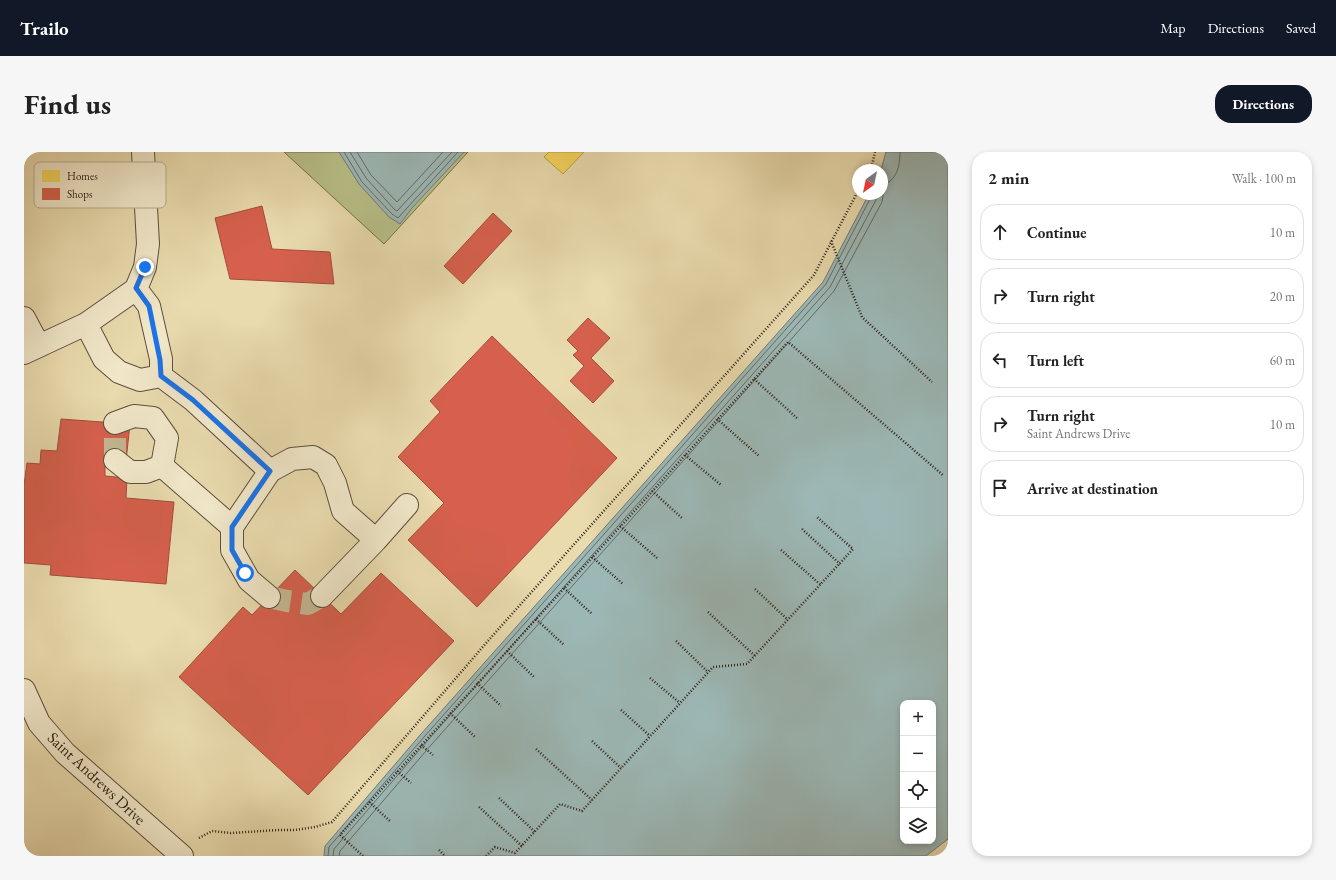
<!DOCTYPE html>
<html lang="en">
<head>
<meta charset="utf-8">
<style>
  :root { --surface:#fff; --page:#f6f6f6; --text:#222; --muted:#767676; --line:#e0e0e0; --accent:#111827 }
  body { margin:0; font-family:"EB Garamond",serif; background:var(--page); color:var(--text) }
  .controls { position:absolute; right:12px; bottom:12px; display:grid; overflow:hidden; border-radius:8px; box-shadow:0 2px 6px #0003 }
  .controls button { width:36px; height:36px; display:grid; place-items:center; padding:0; border:0; border-bottom:1px solid var(--line); background:var(--surface); color:var(--text); font:20px sans-serif }
  .compass { position:absolute; left:828px; top:12px; width:36px; height:36px; border-radius:50%; background:var(--surface); box-shadow:0 2px 6px #0003; rotate:213deg }
  .stop { position:absolute; width:12px; height:12px; margin:-9px; border:3px solid #1a73e8; border-radius:50%; background:#fff }
  .stop.end { background:#1a73e8; border-color:#fff; box-shadow:0 1px 4px #0008 }
  .list { margin:0; padding:0; list-style:none }
  h2 { display:flex; justify-content:space-between; align-items:center; height:52px; margin:0; padding:0 16px; font-size:17px }
  h2 small { font-size:13px; font-weight:400; color:var(--muted) }
  .list li { display:grid; grid-template-columns:26px 1fr auto; gap:12px; align-items:center; box-sizing:border-box; height:56px; margin:0 8px 8px; padding:0 8px; border:1px solid var(--line); border-radius:16px }
  .list b { display:block; font-size:15px; white-space:nowrap }
  .list p { margin:0; font-size:13px; white-space:nowrap; color:var(--muted) }
  .list em { font-size:13px; font-style:normal; color:var(--muted) }
  .icon { flex:none; width:22px; height:22px; fill:none; stroke:currentColor; stroke-width:2; stroke-linecap:round; stroke-linejoin:round }
  .map { position:relative; flex:none; width:924px; height:704px; overflow:hidden; border-radius:16px }
  header { display:flex; align-items:center; gap:24px; box-sizing:border-box; height:56px; padding:0 20px; background:var(--accent); color:#fff }
  header strong { font-size:19px }
  nav { display:flex; gap:22px; margin-inline-start:auto; font-size:14px }
  .intro { display:flex; align-items:center; justify-content:space-between; box-sizing:border-box; height:96px; padding:0 24px }
  h1 { margin:0; font-size:28px }
  .button { padding:10px 18px; border-radius:16px; background:var(--accent); color:#fff; font-size:14px; font-weight:700 }
  main { display:flex; gap:24px; padding:0 24px }
  aside { flex:1; background:var(--surface); border-radius:16px; box-shadow:0 2px 6px #0003 }
  .map>svg:first-child { display:block }
  .green { fill:#b8c089; stroke:#727050 }
  .water { fill:#9cb8b6; stroke:#707b77; fill-rule:evenodd }
  .homes { fill:#f6d55c; stroke:#ba9f48 }
  .shops { fill:#d6604d; stroke:#a34d3d }
  .lines { fill:none; stroke-linecap:round; stroke-linejoin:round }
  .shore { stroke:#646c67; stroke-width:1 }
  .minor-tunnel { stroke:#c3b690; stroke-width:22; stroke-dasharray:22 11; stroke-linecap:butt }
  .minor-casing { stroke:#5c4f3e; stroke-width:24 }
  .path { stroke:#2d2018; stroke-width:2.5; stroke-dasharray:1 2; stroke-linecap:butt }
  .minor { stroke:#f1e8ca; stroke-width:22 }
  .route { stroke:#1a73e8; stroke-width:5 }
  .labels { text-anchor:middle; stroke-width:4; stroke-linejoin:round; paint-order:stroke }
  .street-label { font-size:16px; fill:#2d2018; stroke:#f1e8ca }
  .key { fill:#f1e8ca; stroke:#b6ac95; stroke-width:1 }
  .key-label { font-size:11px; fill:#2d2018 }
</style>
</head>
<body>
<header>
<strong>Trailo</strong>
<nav><a>Map</a><a>Directions</a><a>Saved</a></nav>
</header>
<div class="intro"><h1>Find us</h1><a class="button">Directions</a></div>
<main>
<div class="map">
<svg width="924" height="704" viewBox="0 0 924 704">
  <rect width="100%" height="100%" fill="#e9dbae"/>
  <filter id="stains"><feTurbulence type="fractalNoise" baseFrequency=".005" numOctaves="4"/><feColorMatrix values="0 0 0 0 .2 0 0 0 0 .09 0 0 0 0 .02 0 0 0 .5 -.17"/></filter>
  <radialGradient id="worn" r=".72"><stop offset=".6" stop-color="#630" stop-opacity="0"/><stop offset="1" stop-color="#630" stop-opacity=".3"/></radialGradient>
  <path class="green" d="M260,0H444L360,92Z"/>
  <path class="water" d="M315,0H440L388,56L376,72L365,65L335,32Z
    M862,0H924V687L902,704H300L301,694L397,582L799,130L845,42H858L857,18ZM879,551H909V689H879Z"/>
  <path class="homes" d="M525,0H560L539,22L520,5Z"/>
  <path class="shops" d="M238,54L248,97L306,100L310,132L206,127L191,66Z
    M469,61L488,79L439,132L420,114Z
    M564,166L586,186L567,206L590,229L569,251L546,229L560,214L549,203L554,199L543,188Z
    M468,184L593,306L453,455L384,388L420,351L374,305L416,260L406,249Z
    M37,267L106,272L102,309L81,307V324L103,326L102,346L150,350L142,432L26,423L27,413L0,411V333L3,311L16,312L17,298L33,299Z
    M271,418L317,462L357,421L430,489L284,643L155,525L219,455L228,463Z"/>
  <g class="lines">
    <path class="shore" d="M320,0L338,30L368,62L374,66L434,0
      M326,0L342,26L371,58L373,59L428,0
      M333,0L347,23L373,50L419,0
      M858,33C873,29 876,14 876,0
      M304,704L305,695L400,585L802,132L847,45L848,42
      M309,704L310,697L404,588L806,135L852,48L853,42
      M315,704L316,699L408,592L810,139L858,50L859,44L858,37"/>
    <path class="minor-tunnel" d="M91,308V271
      M245,445L263,449L284,452L298,444"/>
    <g class="minor-casing">
      <path id="minor" d="M0,166L15,194
        M62,172L80,207L95,220L116,228L137,224V207L125,154L112,137
        M0,201L62,172L112,137L121,115L124,92L119,0
        M137,224L169,248L246,319L268,307L289,305L302,313L311,331L319,359L352,388L298,444
        M91,271L110,264L129,266L143,286L138,314
        M91,308L106,320H122L138,314L208,375
        M352,388L383,353
        M245,445L225,428L208,398V375L246,319
        M0,538L15,571L41,601L158,704"/>
    </g>
    <path class="path" d="M846,18L848,13L851,0
      M807,89L838,165L908,230
      M730,227L774,267
      M693,267L735,304
      M661,303L697,333
      M628,339L658,366
      M596,374L633,406
      M778,377L816,412
      M757,398L797,433
      M568,405L599,432
      M540,436L568,462
      M731,437L764,468
      M684,460L731,504
      M512,467L540,493
      M652,489L684,520
      M483,499L511,526
      M626,526L656,551
      M453,531L477,554
      M597,558L626,584
      M426,561L451,585
      M568,589L597,616
      M397,593L409,603
      M512,597L568,648
      M373,619L387,631
      M475,646L511,680
      M345,650L366,669
      M455,655L498,694
      M175,686L188,679L207,681L254,678H271L291,675L308,670L463,490L790,123L834,39
      M415,698L421,704
      M339,704L316,683L764,190L920,324
      M462,704L471,695L491,701L536,652L558,659L689,515L723,512L829,397L793,365"/>
    <use href="#minor" class="minor"/>
  </g>
  <g class="lines">
    <path class="route" d="M121,115L112,136L125,154L136,208L137,224L169,248L246,319L208,375V398L221,421"/>
  </g>
  <g class="labels">
    <g class="street-label">
      <text transform="translate(73 626) rotate(43)" y="6">Saint Andrews Drive</text>
    </g>
  </g>
  <rect x="10" y="10" width="132" height="46" rx="6" class="key"/>
  <rect x="18" y="18" width="18" height="12" fill="#f6d55c"/>
  <rect x="18" y="36" width="18" height="12" fill="#d6604d"/>
  <g class="key-label">
    <text x="43" y="28">Homes</text>
    <text x="43" y="46">Shops</text>
  </g>
  <rect width="100%" height="100%" filter="url(#stains)"/>
  <rect width="100%" height="100%" fill="url(#worn)"/>
</svg>
<div class="controls">
<button>+</button>
<button>−</button>
<button><svg class="icon" aria-label="locate" viewBox="0 0 24 24"><circle cx="12" cy="12" r="6"/><path d="M12 2v4M12 18v4M2 12h4M18 12h4"/></svg></button>
<button><svg class="icon" aria-label="layers" viewBox="0 0 24 24"><path d="M12 4l9 5-9 5-9-5zM3 14l9 5 9-5"/></svg></button>
</div>
<svg class="compass" viewBox="-18 -18 36 36"><path d="M0-13l5 13h-10z" fill="#e53935"/><path d="M0 13l5-13h-10z" fill="#767676"/></svg>
<div class="stop" style="left:221px;top:421px"></div>
<div class="stop end" style="left:121px;top:115px"></div>
</div>
<aside>
<h2>2 min<small>Walk · 100 m</small></h2>
<ul class="list">
<li><svg class="icon" aria-label="ahead" viewBox="0 0 24 24"><path d="M12 20V5M6 11l6-6 6 6"/></svg><div><b>Continue</b></div><em>10 m</em></li>
<li><svg class="icon" aria-label="right" viewBox="0 0 24 24"><path d="M7 20v-9h11M14 6l5 5-5 5"/></svg><div><b>Turn right</b></div><em>20 m</em></li>
<li><svg class="icon" aria-label="left" viewBox="0 0 24 24"><path d="M17 20v-9H6M10 6l-5 5 5 5"/></svg><div><b>Turn left</b></div><em>60 m</em></li>
<li><svg class="icon" aria-label="right" viewBox="0 0 24 24"><path d="M7 20v-9h11M14 6l5 5-5 5"/></svg><div><b>Turn right</b><p>Saint Andrews Drive</p></div><em>10 m</em></li>
<li><svg class="icon" aria-label="arrive" viewBox="0 0 24 24"><path d="M6 21V4h12l-3 4 3 4H6"/></svg><div><b>Arrive at destination</b></div></li>
</ul>
</aside>
</main>
</body>
</html>
